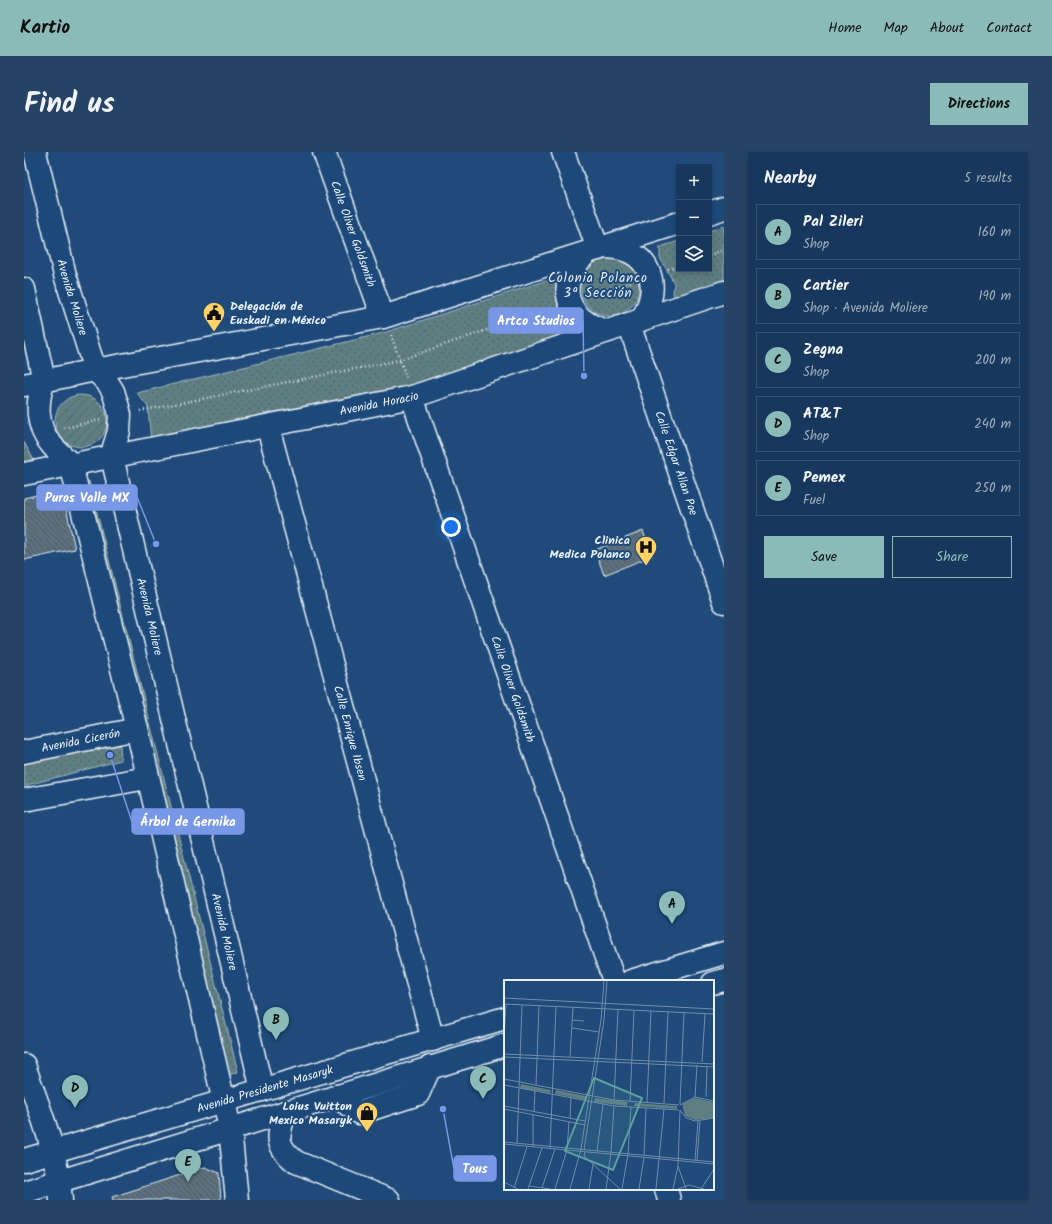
<!DOCTYPE html>
<html lang="en">
<head>
<meta charset="utf-8">
<style>
  :root { --surface:#17385c; --page:#244365; --text:#f1f3f6; --muted:#9eacbb; --line:#365272; --accent:#8bbbb9 }
  body { margin:0; font-family:Kalam,sans-serif; background:var(--page); color:var(--text) }
  .controls { position:absolute; right:12px; top:12px; display:grid; overflow:hidden; border-radius:0px; box-shadow:0 2px 6px #0003 }
  .controls button { width:36px; height:36px; display:grid; place-items:center; padding:0; border:0; border-bottom:1px solid var(--line); background:var(--surface); color:var(--text); font:20px sans-serif }
  .you { position:absolute; left:427px; top:375px; width:14px; height:14px; margin:-10px; border:3px solid #fff; border-radius:50%; background:#1a73e8; box-shadow:0 0 0 6px #1a73e833 }
  .badge { display:grid; place-items:center; width:26px; height:26px; border-radius:50%; background:var(--accent); color:#111; font-size:13px; font-weight:700 }
  .pin { position:absolute; translate:-50% -33px; filter:drop-shadow(0 1px 2px #0008) }
  .pin::after { content:''; position:absolute; top:21px; width:14px; height:12px; background:inherit; clip-path:polygon(0 0,100% 0,50% 100%) }
  .list { margin:0; padding:0; list-style:none }
  h2 { display:flex; justify-content:space-between; align-items:center; height:52px; margin:0; padding:0 16px; font-size:17px }
  h2 small { font-size:13px; font-weight:400; color:var(--muted) }
  .list li { display:grid; grid-template-columns:26px 1fr auto; gap:12px; align-items:center; box-sizing:border-box; height:56px; margin:0 8px 8px; padding:0 8px; border:1px solid var(--line); border-radius:0px }
  .list b { display:block; font-size:15px; white-space:nowrap }
  .list p { margin:0; font-size:13px; white-space:nowrap; color:var(--muted) }
  .list em { font-size:13px; font-style:normal; color:var(--muted) }
  .actions { display:flex; gap:8px; padding:12px 16px }
  .actions a { flex:1; padding:9px 0; border:1px solid var(--accent); border-radius:0px; text-align:center; font-size:14px; color:var(--accent) }
  .actions .main { background:var(--accent); color:#111 }
  .icon { flex:none; width:22px; height:22px; fill:none; stroke:currentColor; stroke-width:2; stroke-linecap:round; stroke-linejoin:round }
  .map { position:relative; flex:none; width:700px; height:1048px; overflow:hidden; border-radius:0px }
  header { display:flex; align-items:center; gap:24px; box-sizing:border-box; height:56px; padding:0 20px; background:var(--accent); color:#111 }
  header strong { font-size:19px }
  nav { display:flex; gap:22px; margin-inline-start:auto; font-size:14px }
  .intro { display:flex; align-items:center; justify-content:space-between; box-sizing:border-box; height:96px; padding:0 24px }
  h1 { margin:0; font-size:28px }
  .button { padding:10px 18px; border-radius:0px; background:var(--accent); color:#111; font-size:14px; font-weight:700 }
  main { display:flex; gap:24px; padding:0 24px }
  aside { flex:1; background:var(--surface); border-radius:0px; box-shadow:0 2px 6px #0003 }
  .map>svg:first-child { display:block }
  .grass { fill:url(#grass-dots); stroke:#a3b8bd }
  .garden { fill:url(#garden-furrows); stroke:#a3b8bd }
  .building { fill:url(#building-back-hatch); stroke:#e8f1f8 }
  .lines { fill:none; stroke-linecap:round; stroke-linejoin:round }
  .minor-casing { stroke:#e8f1f8; stroke-width:25 }
  .path { stroke:#e8f1f8; stroke-width:2.5; stroke-dasharray:1 3; stroke-linecap:butt }
  .minor { stroke:#1f4a7a; stroke-width:22 }
  .labels { text-anchor:middle; stroke-width:4; stroke-linejoin:round; paint-order:stroke }
  .street-label { font-size:12px; fill:#e8f1f8; stroke:#1f4a7a }
  .poi-label { font-size:12px; font-weight:bold; fill:#e8f1f8; stroke:#1f4a7a; text-anchor:end }
  .neighbourhood-label { font-size:13px; letter-spacing:1px; fill:#e8f1f8; stroke:#1f4a7a }
  .inset-road { fill:none; stroke:#6f8dac; stroke-width:1 }
  .view { fill:#5ba19e; fill-opacity:0.15; stroke:#5ba19e; stroke-width:2 }
  .inset-edge { fill:none; stroke:#e8f1f8; stroke-width:2 }
  .leader { fill:none; stroke:#7897e6; stroke-width:1.5 }
  .callout-dot { fill:#7897e6; stroke:#1f4a7a; stroke-width:1.5 }
  .callout { fill:#7897e6; stroke:#7897e6; stroke-width:1.5 }
  .callout-label { font-size:13px; text-anchor:middle; font-weight:bold; fill:#fff }
</style>
</head>
<body>
<header>
<strong>Kartio</strong>
<nav><a>Home</a><a>Map</a><a>About</a><a>Contact</a></nav>
</header>
<div class="intro"><h1>Find us</h1><a class="button">Directions</a></div>
<main>
<div class="map">
<svg width="700" height="1048" viewBox="0 0 700 1048">
  <defs>
    <pattern id="grass-dots" width="8" height="8" patternUnits="userSpaceOnUse"><rect width="8" height="8" fill="#5e7e82"/><path d="M2 2h.1M6 6h.1" fill="none" stroke="#536669" stroke-width="1.8" stroke-linecap="round"/></pattern>
    <pattern id="garden-furrows" width="10" height="10" patternUnits="userSpaceOnUse"><rect width="10" height="10" fill="#5e7e82"/><path d="M-1 1l2-2M0 10L10 0M9 11l2-2" fill="none" stroke="#536669"/></pattern>
    <pattern id="building-back-hatch" width="6" height="6" patternUnits="userSpaceOnUse"><rect width="6" height="6" fill="#5c6f7e"/><path d="M-1 5l2 2M0 0l6 6M5-1l2 2" fill="none" stroke="#505a61"/></pattern>
  </defs>
  <rect width="100%" height="100%" fill="#1f4a7a"/>
  <filter id="ink" filterUnits="userSpaceOnUse"><feTurbulence type="fractalNoise" baseFrequency=".025" numOctaves="2"/><feDisplacementMap in="SourceGraphic" scale="8" xChannelSelector="R" yChannelSelector="G"/><feConvolveMatrix kernelMatrix="1 2 1 2 8 2 1 2 1" color-interpolation-filters="sRGB"/></filter>
  <g filter="url(#ink)">
    <path class="grass" d="M700,74V134L654,149L649,142L650,131L636,106V95L655,89V117H685V79Z
      M557 135a29 29 0 1 1 58 0a29 29 0 1 1-58 0Z
      M521,129L532,130L537,138L548,175L543,183L394,237L127,291L124,255L113,241L359,181Z
      M0,290L13,314L0,317Z
      M65,329L214,920L198,925L49,333Z
      M96,593L97,608L0,634V610Z"/>
    <path class="garden" d="M31 269a26 26 0 1 1 52 0a26 26 0 1 1-52 0Z"/>
    <path class="building" d="M38,337L51,397L0,408V346Z
      M619,379L628,404L580,423L571,398Z
      M181,1015L195,1021L197,1048H89L88,1045Z"/>
    <g class="lines">
      <g class="minor-casing">
        <g id="minor">
          <path id="s1" d="M11,0L41,123L71,218L84,231L89,239L94,255L96,263L95,279L90,295L88,305L238,938"/>
          <path id="s2" d="M300,0L359,165"/>
          <path d="M539,0L574,97"/>
          <path d="M685,61L700,56"/>
          <path d="M582,95C625,96 640,133 617,168"/>
          <path d="M564,100C529,129 541,170 584,179"/>
          <path d="M0,137L20,229C12,250 12,275 27,292C33,300 41,305 47,313L113,577L200,950L206,976L213,1048"/>
          <path id="s3" d="M605,172L700,450"/>
          <path d="M0,233L71,218L359,165L655,71"/>
          <path id="s4" d="M388,245L590,829"/>
          <path id="s5" d="M244,275L409,888"/>
          <path id="s6" d="M0,322L388,245L700,140"/>
          <path id="s7" d="M0,600L113,577"/>
          <path d="M0,648L123,626"/>
          <path d="M607,829L700,801"/>
          <path d="M689,831L700,828"/>
          <path d="M0,913C15,957 34,1001 37,1048"/>
          <path d="M312,944L335,961L394,942L406,915"/>
          <path d="M261,960C254,984 250,993 272,1010L365,1048"/>
          <path id="s8" d="M0,1008L481,866"/>
          <path d="M642,1037L645,1048"/>
          <path d="M0,1040L481,893"/>
        </g>
      </g>
      <path class="path" d="M685,103L700,98
        M644,117L655,114
        M564,144L607,130
        M367,183L382,225
        M116,259L376,208L527,156
        M40,276L76,268"/>
      <use href="#minor" class="minor"/>
    </g>
  </g>
  <defs>
    <g id="civic-pin" transform="scale(1.15)"><path d="M0 17L-7.5 6A9.5 9.5 0 1 1 7.5 6Z" fill="#ffd166" stroke="#1f4a7a"/><path d="M-.6-6.5H3V-4.5H.6V-3L4-1V1h2V6H-6V1h2V-1L-.6-3ZM-1.2 2.5V6h2.4V2.5Z" fill="#111"/></g>
    <g id="hospital-pin" transform="scale(1.15)"><path d="M0 17L-7.5 6A9.5 9.5 0 1 1 7.5 6Z" fill="#ffd166" stroke="#1f4a7a"/><path d="M-5-5h3v3.5h4V-5h3V5h-3V1.5h-4V5h-3Z" fill="#111"/></g>
    <g id="shop-pin" transform="scale(1.15)"><path d="M0 17L-7.5 6A9.5 9.5 0 1 1 7.5 6Z" fill="#ffd166" stroke="#1f4a7a"/><path d="M-5-2.5h2.3a2.7 3.5 0 0 1 5.4 0H5L5.5 6h-11ZM-1.5-2.5h3a1.5 2.3 0 0 0-3 0Z" fill="#111"/></g>
  </defs>
  <g fill-rule="evenodd">
    <use href="#civic-pin" x="190" y="161"/>
    <use href="#hospital-pin" x="622" y="395"/>
    <use href="#shop-pin" x="343" y="961"/>
  </g>
  <g class="labels">
    <g class="street-label">
      <text dy="4" stroke="none"><textPath href="#s2" startOffset="87">Calle Oliver Goldsmith</textPath></text>
      <text dy="4" stroke="none"><textPath href="#s1" startOffset="150">Avenida Moliere</textPath></text>
      <text dy="4" stroke="none"><textPath href="#s6" startOffset="362">Avenida Horacio</textPath></text>
      <text dy="4" stroke="none"><textPath href="#s3" startOffset="147">Calle Edgar Allan Poe</textPath></text>
      <text dy="4" stroke="none"><textPath href="#s1" startOffset="486">Avenida Moliere</textPath></text>
      <text dy="4" stroke="none"><textPath href="#s4" startOffset="309">Calle Oliver Goldsmith</textPath></text>
      <text dy="4" stroke="none"><textPath href="#s5" startOffset="317">Calle Enrique Ibsen</textPath></text>
      <text dy="4" stroke="none"><textPath href="#s7" startOffset="58">Avenida Cicerón</textPath></text>
      <text dy="4" stroke="none"><textPath href="#s1" startOffset="810">Avenida Moliere</textPath></text>
      <text dy="4" stroke="none"><textPath href="#s8" startOffset="251">Avenida Presidente Masaryk</textPath></text>
    </g>
    <g class="poi-label">
      <text x="206" y="158" text-anchor="start">Delegación de<tspan x="206" dy="14">Euskadi en México</tspan></text>
      <text x="606" y="392">Clinica<tspan x="606" dy="14">Medica Polanco</tspan></text>
      <text x="328" y="958">Loius Vuitton<tspan x="328" dy="14">Mexico Masaryk</tspan></text>
    </g>
    <g class="neighbourhood-label">
      <text x="574" y="130">Colonia Polanco<tspan x="574" dy="15">3ª Sección</tspan></text>
    </g>
  </g>
  <g transform="translate(480 828)">
    <rect width="210" height="210" fill="#1f4a7a"/>
    <path d="M17,104L47,110L46,113L16,108ZM52,110L82,116V120L51,114ZM91,118L123,122V126L90,122ZM191,118L210,122V138L191,140L181,136L178,124ZM131,123L173,126V129L130,126Z" fill="#5e7e82"/>
    <path class="inset-road" d="M0,18L210,29M0,24L210,34M68,40L80,41M68,48L95,52M0,58L2,24M0,74L210,84M0,77L210,87M66,77L69,27M198,82L201,34M0,99L110,120L175,125M0,105L110,126L175,130M32,105L35,26M191,117L193,85M202,117L203,86M110,120L114,30M126,121L130,31M143,122L147,31M160,123L164,32M176,124L180,33M176,125L191,117L210,121M0,126L81,141M0,129L81,145M176,130L182,138L191,141L210,138M30,132L31,111M66,138L67,118M0,162L210,182M13,163L18,25M0,164L210,184M29,166V134M46,168L52,27M80,170L100,40L103,1M93,171L99,124M81,172L80,176L116,209M140,175L142,128M191,180L194,141M193,180L196,141M174,186L182,209M0,202L14,209M25,206L46,209M10,208L23,167M38,208L51,169M24,209L38,168M51,209L63,170L65,142M66,209L77,169L97,40L100,1M85,209L89,184M102,209L107,172L110,126M118,209L124,174L127,127M135,209L140,177M152,209L160,129M169,209L174,186L176,130M174,209L185,205L200,209M197,209L210,189"/>
    <path class="view" d="M90,98L138,118L109,190L61,171Z"/>
    <rect width="210" height="210" class="inset-edge"/>
  </g>
  <path class="leader" d="M560 224L559 169M132 392L113 345M86 603L108 670M419 957L430 1017"/>
  <g class="callout-dot">
    <circle cx="560" cy="224" r="4"/>
    <circle cx="132" cy="392" r="4"/>
    <circle cx="86" cy="603" r="4"/>
    <circle cx="419" cy="957" r="4"/>
  </g>
  <g class="callout">
    <rect x="465" y="156" width="94" height="25" rx="4"/>
    <rect x="13" y="333" width="100" height="25" rx="4"/>
    <rect x="108" y="657" width="112" height="25" rx="4"/>
    <rect x="430" y="1004" width="42" height="25" rx="4"/>
  </g>
  <g class="callout-label">
    <text x="512" y="173">Artco Studios</text>
    <text x="63" y="350">Puros Valle MX</text>
    <text x="164" y="674">Árbol de Gernika</text>
    <text x="451" y="1021">Tous</text>
  </g>
</svg>
<div class="controls">
<button>+</button>
<button>−</button>
<button><svg class="icon" aria-label="layers" viewBox="0 0 24 24"><path d="M12 4l9 5-9 5-9-5zM3 14l9 5 9-5"/></svg></button>
</div>
<div class="you"></div>
<div class="pin badge" style="left:648px;top:772px">A</div>
<div class="pin badge" style="left:252px;top:888px">B</div>
<div class="pin badge" style="left:459px;top:947px">C</div>
<div class="pin badge" style="left:51px;top:956px">D</div>
<div class="pin badge" style="left:164px;top:1030px">E</div>
</div>
<aside>
<h2>Nearby<small>5 results</small></h2>
<ul class="list">
<li><span class="badge">A</span><div><b>Pal Zileri</b><p>Shop</p></div><em>160 m</em></li>
<li><span class="badge">B</span><div><b>Cartier</b><p>Shop · Avenida Moliere</p></div><em>190 m</em></li>
<li><span class="badge">C</span><div><b>Zegna</b><p>Shop</p></div><em>200 m</em></li>
<li><span class="badge">D</span><div><b>AT&amp;T</b><p>Shop</p></div><em>240 m</em></li>
<li><span class="badge">E</span><div><b>Pemex</b><p>Fuel</p></div><em>250 m</em></li>
</ul>
<div class="actions"><a class="main">Save</a><a>Share</a></div>
</aside>
</main>
</body>
</html>
